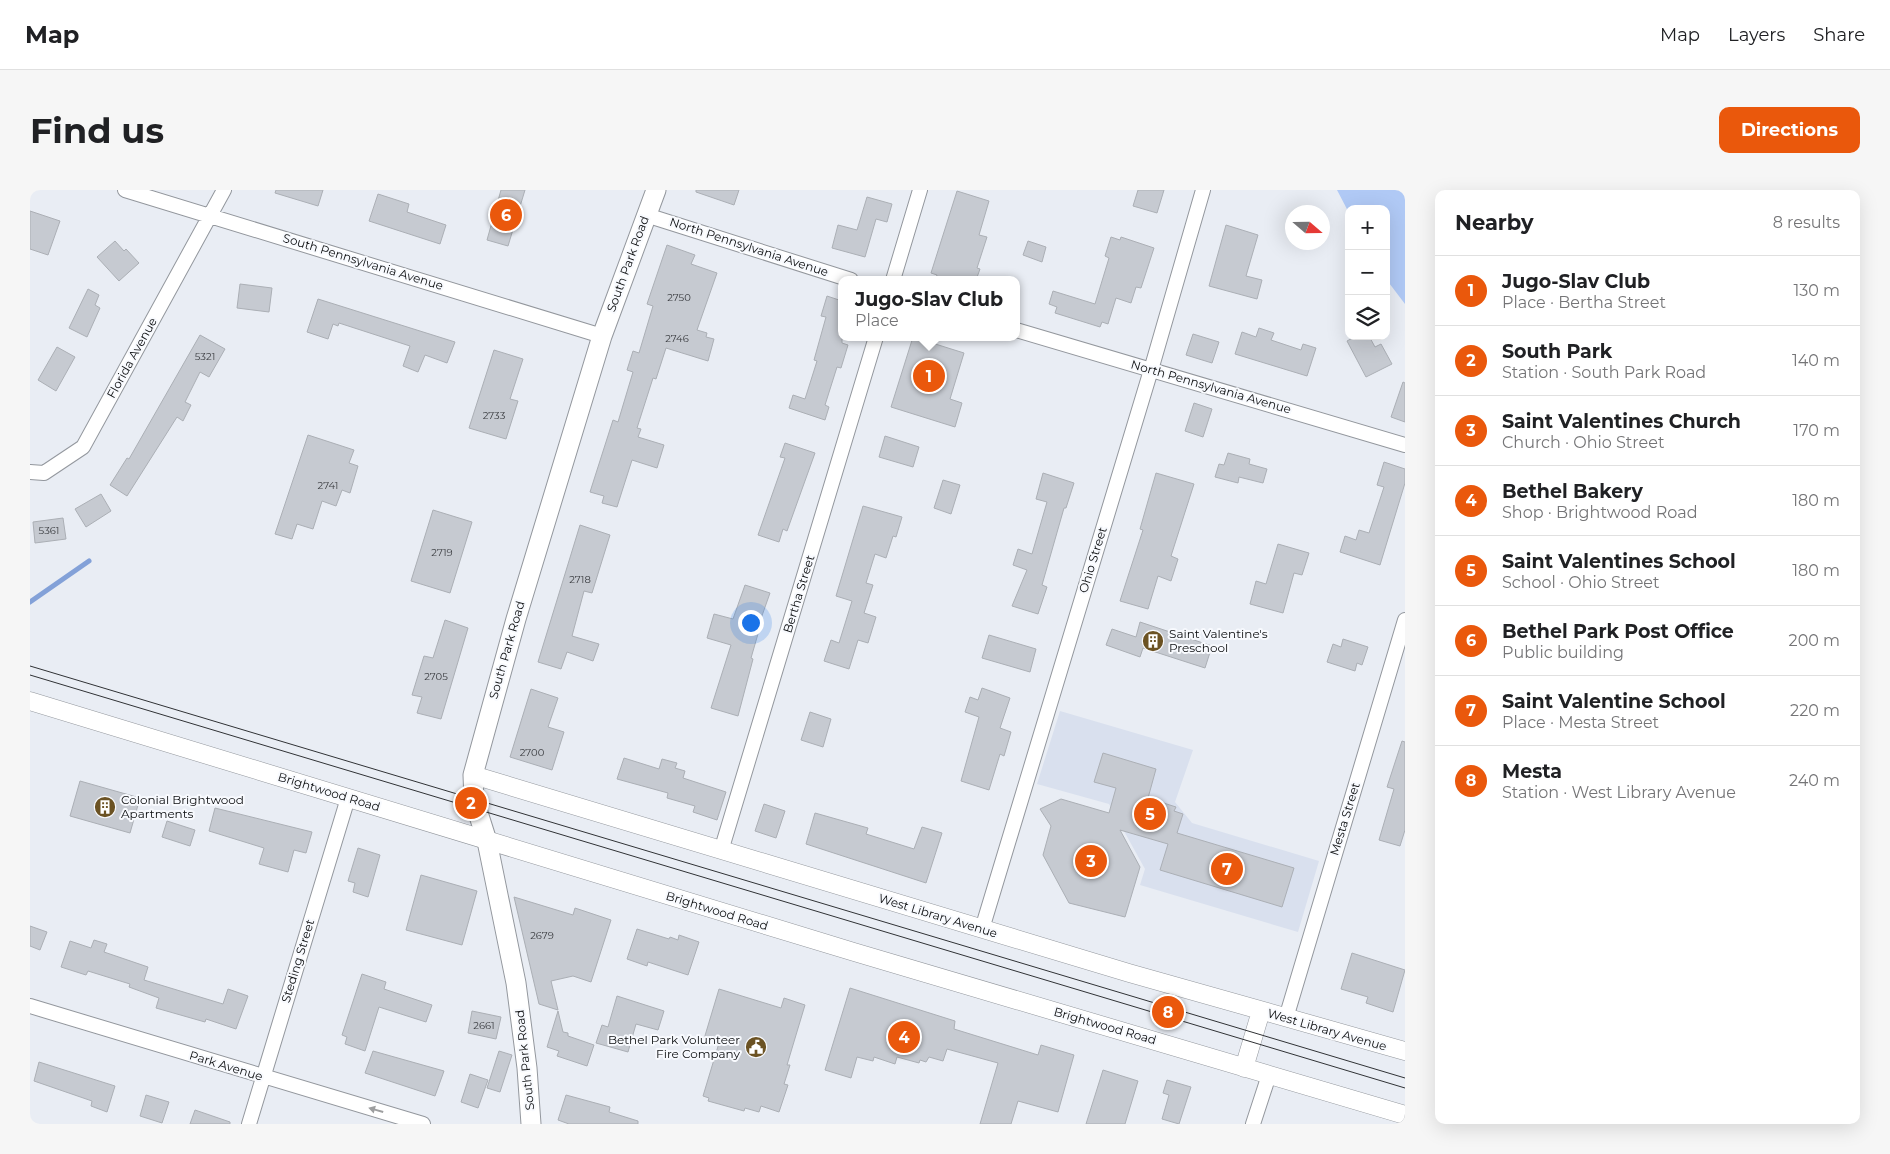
<!DOCTYPE html>
<html lang="en">
<head>
<meta charset="utf-8">
<style>
  :root { --surface:#fff; --page:#f6f6f6; --text:#202124; --muted:#757577; --line:#e0e0e0; --accent:#ea580c }
  body { margin:0; font-family:Montserrat,sans-serif; background:var(--page); color:var(--text) }
  .controls { position:absolute; right:15px; top:15px; display:grid; overflow:hidden; border-radius:10px; box-shadow:0 5px 20px #0002 }
  .controls button { width:45px; height:45px; display:grid; place-items:center; padding:0; border:0; border-bottom:1px solid var(--line); background:var(--surface); color:var(--text); font:25px sans-serif }
  .compass { position:absolute; left:1255px; top:15px; width:45px; height:45px; border-radius:50%; background:var(--surface); box-shadow:0 5px 20px #0002; rotate:110deg }
  .you { position:absolute; left:720px; top:432px; width:18px; height:18px; margin:-12px; border:4px solid #fff; border-radius:50%; background:#1a73e8; box-shadow:0 0 0 8px #1a73e833 }
  .badge { display:grid; place-items:center; width:32px; height:32px; border-radius:50%; background:var(--accent); color:#fff; font-size:16px; font-weight:700 }
  .pin { position:absolute; translate:-50% -50%; border:2px solid #fff; box-shadow:0 1px 5px #0006 }
  .popup { position:absolute; left:808px; top:86px; width:182px; height:65px; box-sizing:border-box; display:grid; place-content:center; border-radius:10px; background:var(--surface); filter:drop-shadow(0 1px 4px #0005); font-size:16px; white-space:nowrap; color:var(--muted) }
  .popup b { font-size:19px; color:var(--text) }
  .popup::after { content:''; position:absolute; left:50%; top:100%; margin-left:-10px; border:10px solid transparent; border-top-color:var(--surface) }
  .list { margin:0; padding:0; list-style:none }
  h2 { display:flex; justify-content:space-between; align-items:center; height:65px; margin:0; padding:0 20px; font-size:21px }
  h2 small { font-size:16px; font-weight:400; color:var(--muted) }
  .list li { display:grid; grid-template-columns:32px 1fr auto; gap:15px; align-items:center; box-sizing:border-box; height:70px; padding:0 20px; border-top:1px solid var(--line) }
  .list b { display:block; font-size:19px; white-space:nowrap }
  .list p { margin:0; font-size:16px; white-space:nowrap; color:var(--muted) }
  .list em { font-size:16px; font-style:normal; color:var(--muted) }
  .icon { flex:none; width:28px; height:28px; fill:none; stroke:currentColor; stroke-width:2; stroke-linecap:round; stroke-linejoin:round }
  .map { position:relative; flex:none; width:1375px; height:934px; overflow:hidden; border-radius:10px }
  header { display:flex; align-items:center; gap:30px; box-sizing:border-box; height:70px; padding:0 25px; background:var(--surface); border-bottom:1px solid var(--line) }
  header strong { font-size:24px }
  nav { display:flex; gap:28px; margin-inline-start:auto; font-size:18px }
  .intro { display:flex; align-items:center; justify-content:space-between; box-sizing:border-box; height:120px; padding:0 30px }
  h1 { margin:0; font-size:35px }
  .button { padding:12px 22px; border-radius:10px; background:var(--accent); color:#fff; font-size:18px; font-weight:700 }
  main { display:flex; gap:30px; padding:0 30px }
  aside { flex:1; background:var(--surface); border-radius:10px; box-shadow:0 5px 20px #0002 }
  .map>svg:first-child { display:block }
  .built { fill:#d9e0ee }
  .green { fill:#b0c9f5 }
  .lines { fill:none; stroke-linecap:round; stroke-linejoin:round }
  .stream { stroke:#83a1d8; stroke-width:5 }
  .building { fill:#c6cad1; stroke:#abafb5 }
  .minor-casing { stroke:#93979d; stroke-width:16 }
  .tertiary-casing { stroke:#93979d; stroke-width:19 }
  .secondary-casing { stroke:#93979d; stroke-width:21 }
  .minor { stroke:#fff; stroke-width:14 }
  .tertiary { stroke:#fff; stroke-width:18 }
  .secondary { stroke:#fff; stroke-width:19 }
  .tram { stroke:#303235; stroke-width:1 }
  .oneway { fill:#9d9e9f }
  .labels { text-anchor:middle; stroke-width:4; stroke-linejoin:round; paint-order:stroke }
  .number-label { font-size:10px; fill:#3a3c40 }
  .street-label { font-size:12px; fill:#0b0d0f; stroke:#f8fafe }
  .poi-label { font-size:12px; fill:#0b0d0f; stroke:#f8fafe; text-anchor:start }
</style>
</head>
<body>
<header>
<strong>Map</strong>
<nav><a>Map</a><a>Layers</a><a>Share</a></nav>
</header>
<div class="intro"><h1>Find us</h1><a class="button">Directions</a></div>
<main>
<div class="map">
<svg width="1375" height="934" viewBox="0 0 1375 934">
  <rect width="100%" height="100%" fill="#e9edf4"/>
  <path class="built" d="M1030,521L1163,560L1145,612L1162,633L1289,671L1268,742L1110,695L1115,679L1079,614L1007,594Z"/>
  <path class="green" d="M1307,0H1375V114L1356,89V19H1319V23Z"/>
  <g class="lines">
    <path class="stream" d="M0,412L59,371"/>
  </g>
  <path class="building" d="M246,0H293L288,16L245,3Z
    M471,0H495L478,56L457,50Z
    M666,0H709L704,15L666,2Z
    M1108,0H1134L1127,23L1103,16Z
    M927,1L959,11L949,45L957,47L947,78L950,79L946,90H905L907,85L901,83Z
    M348,4L379,14L377,22L416,35L410,54L339,31Z
    M837,7L862,14L857,32L846,29L835,67L802,58L808,35L827,40Z
    M0,21L30,31L18,65L0,59Z
    M1196,35L1228,45L1216,86L1232,90L1227,109L1179,96Z
    M1081,47L1090,50L1091,47L1124,58L1111,98L1106,97L1101,113L1086,108L1078,134L1072,132L1070,137L1025,123L1027,117L1019,114L1023,101L1065,114L1079,68L1075,66Z
    M85,51L94,61L96,59L109,73L89,91L67,67Z
    M998,51L1016,57L1012,72L993,65Z
    M637,55L665,65L661,74L687,83L667,140L677,143L676,147L684,149L678,171L636,158L626,189L623,188L607,238L611,239L608,247L634,255L627,278L602,270L587,317L572,313L574,306L560,302L583,230L588,232L603,182L597,180L603,161L609,163L623,116L617,114Z
    M210,94L242,98L239,122L207,118Z
    M58,99L69,105L65,115L70,118L57,147L39,138Z
    M797,106L812,111V153L818,155L811,178L807,177L795,215L799,217L795,230L759,218L763,205L775,209L787,171L784,170L796,127L791,126Z
    M288,109L425,152L417,173L395,165L388,182L373,176L380,156L309,133L308,136L303,134L298,149L277,142Z
    M1229,138L1244,143L1241,150L1271,160L1273,154L1286,158L1277,186L1205,164L1212,142L1226,147Z
    M1163,144L1189,152L1182,173L1156,165Z
    M170,145L195,159L179,187L170,182L155,212L161,215L153,231L147,227L97,306L80,295L97,268L99,269Z
    M1326,146H1339L1345,157L1351,154L1362,174L1336,187L1317,151Z
    M883,147L934,163L920,209L932,213L925,237L861,217Z
    M27,157L45,167L26,201L8,190Z
    M464,160L493,169L480,209L488,211L476,249L439,238Z
    M1373,192L1375,193V232L1361,227Z
    M1164,213L1182,219L1173,247L1155,241Z
    M278,245L324,260L319,273L328,276L320,303L312,300L306,316L292,311L283,339L267,334L262,349L245,344Z
    M855,246L889,257L883,277L849,267Z
    M755,253L785,263L757,341L753,339L749,352L728,345L755,268L750,267Z
    M1198,263L1220,269L1219,274L1237,279L1233,293L1209,287L1208,293L1185,287L1189,274L1194,275Z
    M1354,272L1375,279V293L1350,375L1310,362L1315,346L1326,350L1329,340L1339,343L1354,297L1347,295Z
    M1013,283L1044,293L1036,318H1034L1012,395L1017,397L1008,424L982,416L997,380L983,375L988,359L1002,364L1017,312L1006,309Z
    M1126,283L1164,294L1141,366L1148,369L1141,391L1128,386L1118,419L1090,411L1113,340L1110,339Z
    M913,290L930,295L921,324L904,318Z
    M71,304L81,321L56,337L45,319Z
    M833,316L872,327L866,347L863,346L856,368L845,364L836,393L843,395L834,423L846,427L838,453L828,450L819,479L794,471L801,450L809,453L822,411L806,406Z
    M403,320L442,332L420,403L381,391Z
    M33,328L36,349L5,353L3,332Z
    M550,335L580,345L562,403L554,401L542,446L569,454L563,471L537,462L531,479L508,472Z
    M1248,354L1279,363L1272,385L1264,383L1253,423L1220,414L1226,391L1236,394Z
    M715,395L740,403L728,437H730L721,468L723,469L708,526L681,518L701,455L677,448L684,424L703,429Z
    M415,430L438,438L411,529L387,523L392,507L382,505L394,466L403,468Z
    M1110,432L1182,456L1175,478L1113,458L1110,467L1076,455L1082,439L1106,447Z
    M959,445L1006,459L1000,482L952,468Z
    M1313,449L1338,457L1332,475L1327,473L1325,481L1297,472L1303,454L1311,457Z
    M952,498L980,508L970,538L981,542L974,566L970,564L959,600L931,591L949,527L935,522L940,507L948,510Z
    M501,499L528,508L518,537L534,542L522,580L480,567Z
    M780,522L801,529L793,557L771,550Z
    M1372,551L1375,552V640L1370,656L1349,650L1364,599L1357,597Z
    M1073,563L1126,579L1118,608L1146,617L1144,621L1153,624L1147,643L1264,678L1252,717L1130,680L1138,654L1090,640L1110,677L1095,727L1039,713L1013,665L1021,636L1010,619L1031,609L1079,623L1086,598L1064,592Z
    M594,568L629,579L632,569L647,573L645,578L655,581L653,588L696,602L687,630L663,622L665,616L637,608L638,603L587,589Z
    M50,591L110,608L100,643L40,626Z
    M734,614L755,621L746,648L725,641Z
    M185,618L282,642L276,663L264,660L258,682L229,674L234,658L179,641Z
    M785,623L838,638L836,644L884,659L892,637L912,643L896,693L776,654Z
    M137,631L165,640L160,656L132,647Z
    M328,658L350,665L338,707L323,702L325,693L318,691Z
    M391,685L447,701L432,755L376,740Z
    M484,707L543,725L545,718L581,730L561,792L543,786L521,791L528,820L509,814Z
    M0,736L17,742L10,760L0,756Z
    M607,739L639,749L640,747L648,750L649,745L669,752L658,785L618,772L617,776L597,769Z
    M64,750L77,754L74,762L118,777L114,790L193,814L198,799L218,806L206,839L176,829L175,832L126,818L129,808L99,797L100,794L58,781L56,785L31,777L40,751L61,758Z
    M1322,763L1375,780L1363,822L1336,813L1338,807L1311,799Z
    M332,784L356,792L354,799L402,815L396,832L349,817L335,861L315,854L317,847L312,845Z
    M820,798L925,831L924,839L1008,865L1011,855L1044,865L1028,922L988,911L981,934H950L968,873L917,859L913,871L899,867L896,872L890,870L889,873L867,867L865,874L844,867L843,871L827,867L821,888L795,880Z
    M689,799L751,818L754,808L775,815L757,875H760L754,894L758,895L749,922L731,916L729,922L715,918L714,921L678,911L679,908L673,906L689,853L674,849Z
    M587,806L634,821L628,840L606,834L598,862L566,853L572,835L578,837Z
    M442,821L471,827L466,849L438,843Z
    M528,821L533,842L538,843V846L564,855L557,876L527,866L529,861L517,857Z
    M343,861L414,881L405,906L335,883Z
    M469,861L482,865L470,902L457,898Z
    M9,872L85,896L77,922L61,916L62,911L4,891Z
    M1073,880L1108,891L1095,934H1056Z
    M440,884L458,890L448,918L431,912Z
    M1137,890L1161,897L1149,934L1132,929L1139,905L1133,903Z
    M116,905L139,912L132,933L110,926Z
    M536,905L580,917L579,922L608,931V934H539L528,930Z
    M165,920L200,932V934H160Z"/>
  <g class="lines">
    <g class="minor-casing">
      <path id="minor" d="M95,0L572,146
        M616,25L821,90
        M863,90L890,0
        M986,140L1375,255
        M0,282L14,283L53,257L194,0
        M691,661L846,147
        M952,739L1121,180L1173,0
        M0,816L393,934
        M1256,828L1375,430
        M219,934L318,608
        M1223,934L1239,885"/>
    </g>
    <g class="tertiary-casing">
      <path id="tertiary" d="M0,511L824,762L1375,925
        M443,585L1099,783L1375,861
        M1214,878L1231,821"/>
    </g>
    <g class="secondary-casing">
      <path id="secondary" d="M501,934L497,878L486,793L457,651L444,610L443,585L486,429L572,146L626,0"/>
    </g>
    <use href="#minor" class="minor"/>
    <use href="#tertiary" class="tertiary"/>
    <use href="#secondary" class="secondary"/>
    <path class="tram" d="M0,476L1375,888
      M0,485L1375,898"/>
  </g>
  <defs><path id="oneway-solid" d="M-6-.8H1V-3.2L6.5 0L1 3.2V.8H-6Z" transform="scale(1.25)"/></defs>
  <use class="oneway" href="#oneway-solid" transform="translate(346 920) rotate(-164)"/>
  <defs>
    <g id="building-disc" transform="scale(1.125)"><circle r="9.5" fill="#6b5223" stroke="#f8fafe"/><path d="M-4-6H4V6H1V3H-1V6H-4ZM-2.5-4.3h1.7v1.8h-1.7ZM.8-4.3h1.7v1.8H.8ZM-2.5-1h1.7V.8h-1.7ZM.8-1h1.7V.8H.8Z" fill="#fff"/></g>
    <g id="civic-disc" transform="scale(1.125)"><circle r="9.5" fill="#6b5223" stroke="#f8fafe"/><path d="M-.6-6.5H3V-4.5H.6V-3L4-1V1h2V6H-6V1h2V-1L-.6-3ZM-1.2 2.5V6h2.4V2.5Z" fill="#fff"/></g>
  </defs>
  <g fill-rule="evenodd">
    <use href="#building-disc" x="1123" y="451"/>
    <use href="#building-disc" x="75" y="617"/>
    <use href="#civic-disc" x="726" y="857"/>
  </g>
  <g class="labels">
    <g class="number-label">
      <text x="649" y="111">2750</text>
      <text x="647" y="152">2746</text>
      <text x="175" y="170">5321</text>
      <text x="464" y="229">2733</text>
      <text x="298" y="299">2741</text>
      <text x="19" y="344">5361</text>
      <text x="412" y="366">2719</text>
      <text x="550" y="393">2718</text>
      <text x="406" y="490">2705</text>
      <text x="502" y="566">2700</text>
      <text x="512" y="749">2679</text>
      <text x="454" y="839">2661</text>
    </g>
    <g class="street-label">
      <text transform="translate(719 57) rotate(18)" y="4">North Pennsylvania Avenue</text>
      <text transform="translate(333 72) rotate(17)" y="4">South Pennsylvania Avenue</text>
      <text transform="translate(598 74) rotate(-70)" y="4">South Park Road</text>
      <text transform="translate(102 168) rotate(-61)" y="4">Florida Avenue</text>
      <text transform="translate(1181 197) rotate(16)" y="4">North Pennsylvania Avenue</text>
      <text transform="translate(1063 370) rotate(-73)" y="4">Ohio Street</text>
      <text transform="translate(769 404) rotate(-73)" y="4">Bertha Street</text>
      <text transform="translate(477 460) rotate(-74)" y="4">South Park Road</text>
      <text transform="translate(299 602) rotate(17)" y="4">Brightwood Road</text>
      <text transform="translate(1315 629) rotate(-73)" y="4">Mesta Street</text>
      <text transform="translate(687 721) rotate(17)" y="4">Brightwood Road</text>
      <text transform="translate(908 726) rotate(17)" y="4">West Library Avenue</text>
      <text transform="translate(268 771) rotate(-73)" y="4">Steding Street</text>
      <text transform="translate(1075 836) rotate(16)" y="4">Brightwood Road</text>
      <text transform="translate(1297 840) rotate(16)" y="4">West Library Avenue</text>
      <text transform="translate(495 870) rotate(-96)" y="4">South Park Road</text>
      <text transform="translate(196 876) rotate(17)" y="4">Park Avenue</text>
    </g>
    <g class="poi-label">
      <text x="1139" y="448">Saint Valentine's<tspan x="1139" dy="14">Preschool</tspan></text>
      <text x="91" y="614">Colonial Brightwood<tspan x="91" dy="14">Apartments</tspan></text>
      <text x="710" y="854" text-anchor="end">Bethel Park Volunteer<tspan x="710" dy="14">Fire Company</tspan></text>
    </g>
  </g>
</svg>
<div class="controls">
<button>+</button>
<button>−</button>
<button><svg class="icon" aria-label="layers" viewBox="0 0 24 24"><path d="M12 4l9 5-9 5-9-5zM3 14l9 5 9-5"/></svg></button>
</div>
<svg class="compass" viewBox="-18 -18 36 36"><path d="M0-13l5 13h-10z" fill="#e53935"/><path d="M0 13l5-13h-10z" fill="#757577"/></svg>
<div class="you"></div>
<div class="pin badge" style="left:899px;top:186px">1</div>
<div class="popup"><b>Jugo-Slav Club</b>Place</div>
<div class="pin badge" style="left:441px;top:613px">2</div>
<div class="pin badge" style="left:1061px;top:671px">3</div>
<div class="pin badge" style="left:874px;top:847px">4</div>
<div class="pin badge" style="left:1120px;top:624px">5</div>
<div class="pin badge" style="left:476px;top:25px">6</div>
<div class="pin badge" style="left:1197px;top:679px">7</div>
<div class="pin badge" style="left:1138px;top:822px">8</div>
</div>
<aside>
<h2>Nearby<small>8 results</small></h2>
<ul class="list">
<li><span class="badge">1</span><div><b>Jugo-Slav Club</b><p>Place · Bertha Street</p></div><em>130 m</em></li>
<li><span class="badge">2</span><div><b>South Park</b><p>Station · South Park Road</p></div><em>140 m</em></li>
<li><span class="badge">3</span><div><b>Saint Valentines Church</b><p>Church · Ohio Street</p></div><em>170 m</em></li>
<li><span class="badge">4</span><div><b>Bethel Bakery</b><p>Shop · Brightwood Road</p></div><em>180 m</em></li>
<li><span class="badge">5</span><div><b>Saint Valentines School</b><p>School · Ohio Street</p></div><em>180 m</em></li>
<li><span class="badge">6</span><div><b>Bethel Park Post Office</b><p>Public building</p></div><em>200 m</em></li>
<li><span class="badge">7</span><div><b>Saint Valentine School</b><p>Place · Mesta Street</p></div><em>220 m</em></li>
<li><span class="badge">8</span><div><b>Mesta</b><p>Station · West Library Avenue</p></div><em>240 m</em></li>
</ul>
</aside>
</main>
</body>
</html>
